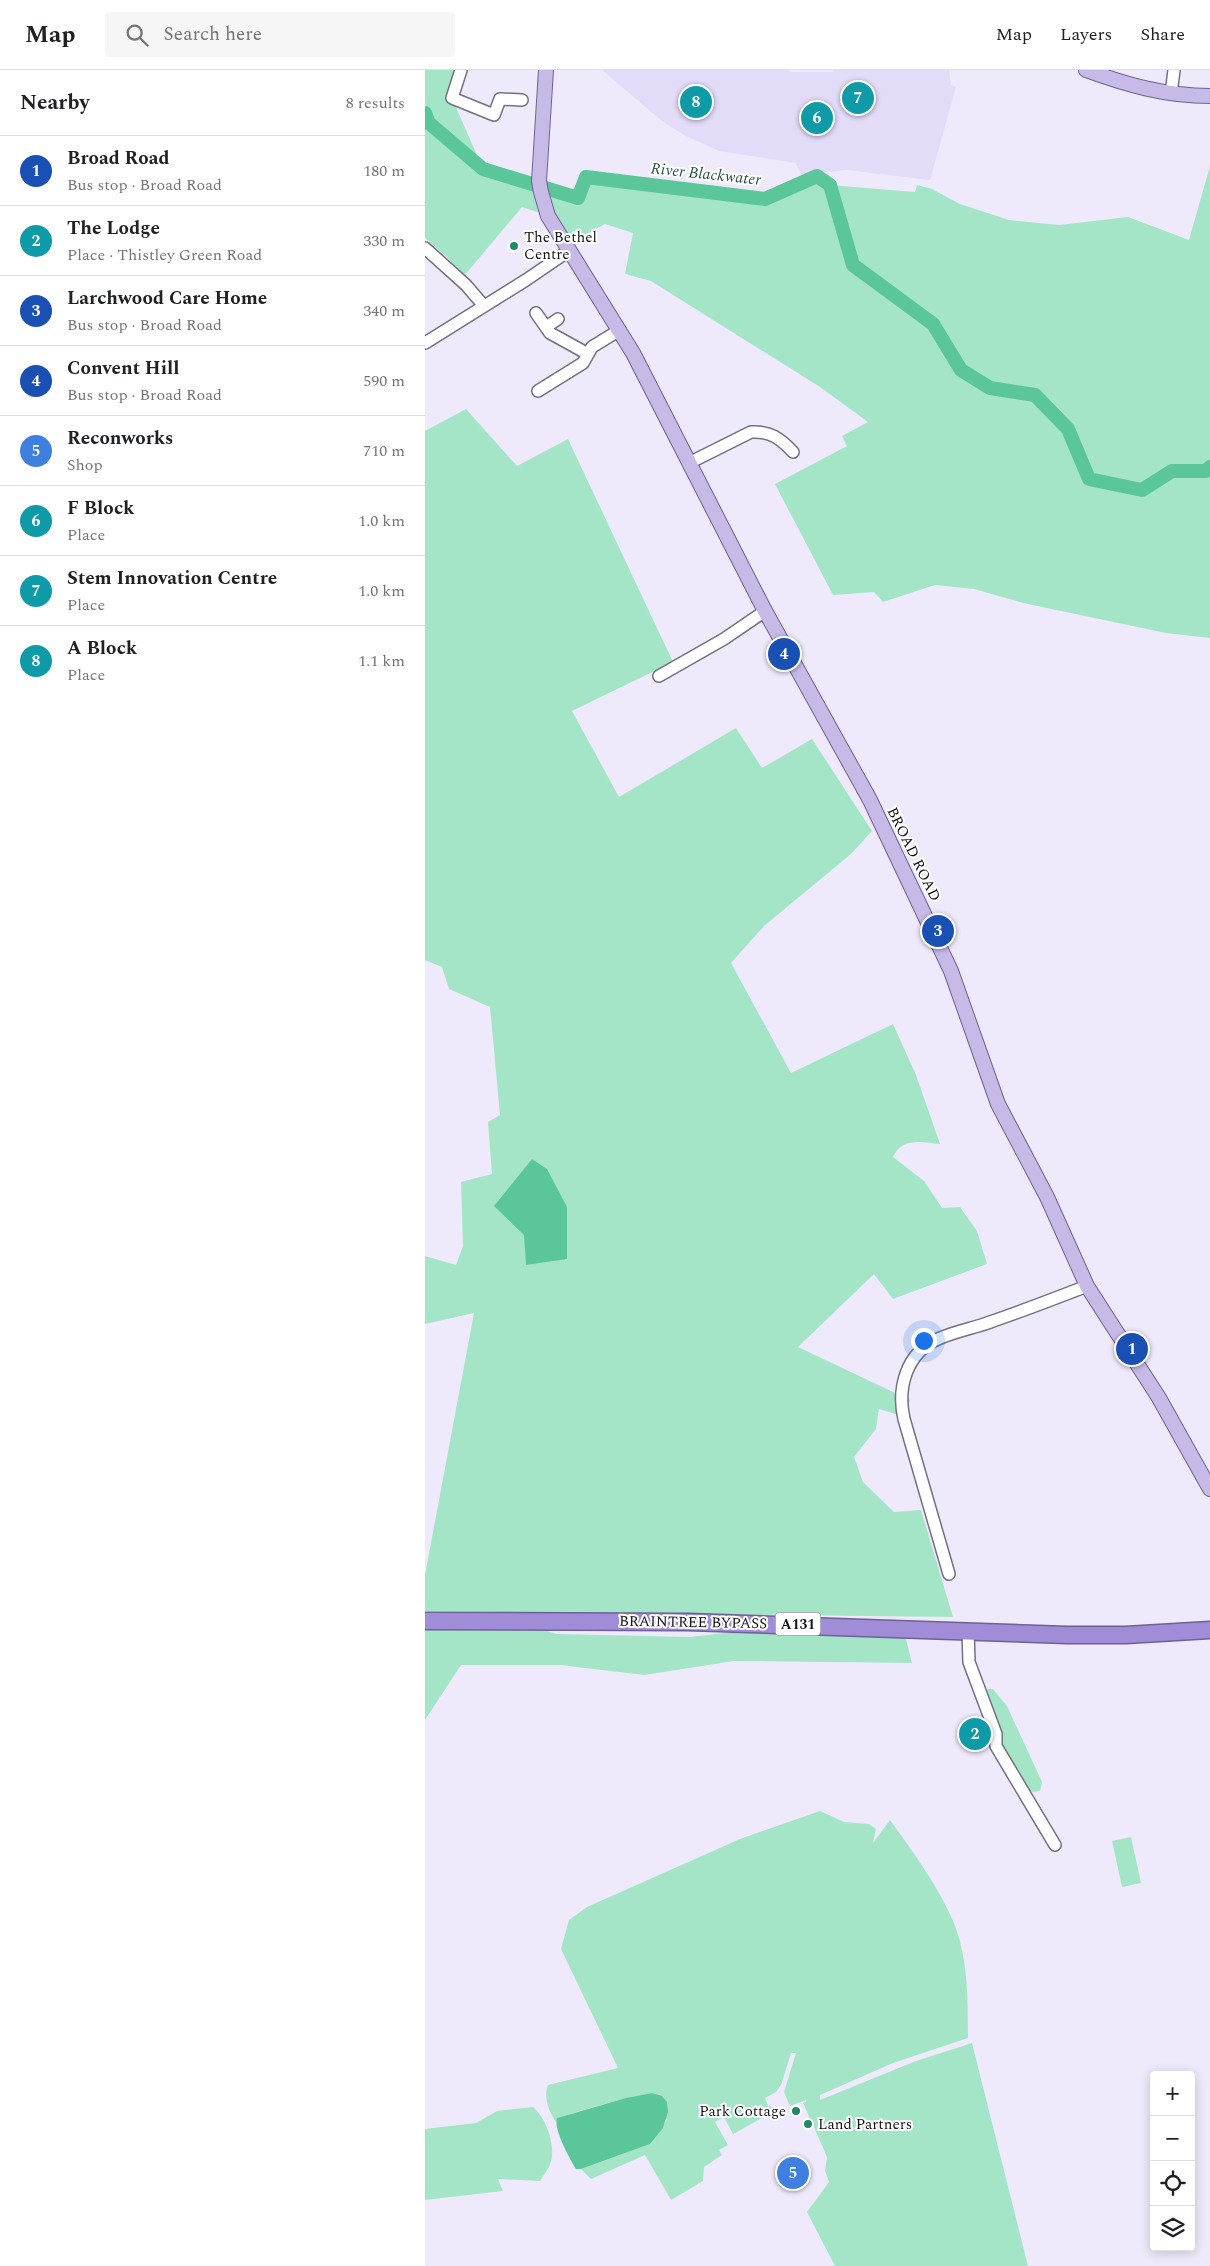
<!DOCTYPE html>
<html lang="en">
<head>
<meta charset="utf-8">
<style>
  :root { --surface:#fff; --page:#f6f6f6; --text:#202124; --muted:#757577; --line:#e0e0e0; --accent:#228964 }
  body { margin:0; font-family:Spectral,serif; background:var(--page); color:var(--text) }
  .controls { position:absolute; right:15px; bottom:15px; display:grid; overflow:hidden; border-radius:5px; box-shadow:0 2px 12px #0003 }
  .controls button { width:45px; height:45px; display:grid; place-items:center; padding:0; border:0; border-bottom:1px solid var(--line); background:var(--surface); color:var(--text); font:25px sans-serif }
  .you { position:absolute; left:498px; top:1270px; width:18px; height:18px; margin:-12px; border:4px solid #fff; border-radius:50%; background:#1a73e8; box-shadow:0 0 0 8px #1a73e833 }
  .badge { display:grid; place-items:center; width:32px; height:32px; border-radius:50%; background:var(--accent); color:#fff; font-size:16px; font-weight:700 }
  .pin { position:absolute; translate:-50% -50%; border:2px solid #fff; box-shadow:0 1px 5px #0006 }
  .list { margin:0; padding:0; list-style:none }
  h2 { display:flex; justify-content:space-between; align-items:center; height:65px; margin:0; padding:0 20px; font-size:21px }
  h2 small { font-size:16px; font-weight:400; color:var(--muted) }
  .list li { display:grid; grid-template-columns:32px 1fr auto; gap:15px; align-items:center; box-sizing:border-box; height:70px; padding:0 20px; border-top:1px solid var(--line) }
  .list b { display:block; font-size:19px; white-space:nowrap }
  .list p { margin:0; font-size:16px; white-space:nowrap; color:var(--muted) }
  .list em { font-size:16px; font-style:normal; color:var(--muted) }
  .icon { flex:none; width:28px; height:28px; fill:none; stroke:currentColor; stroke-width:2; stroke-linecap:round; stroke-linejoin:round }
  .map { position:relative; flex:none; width:785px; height:2196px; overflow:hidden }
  header { display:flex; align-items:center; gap:30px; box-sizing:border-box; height:70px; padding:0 25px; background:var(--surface); border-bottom:1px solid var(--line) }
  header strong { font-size:24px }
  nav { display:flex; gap:28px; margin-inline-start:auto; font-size:18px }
  .search { width:350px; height:45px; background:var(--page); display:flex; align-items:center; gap:12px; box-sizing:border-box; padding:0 18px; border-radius:5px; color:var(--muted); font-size:19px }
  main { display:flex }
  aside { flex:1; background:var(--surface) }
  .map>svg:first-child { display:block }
  .built { fill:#e2dcf9 }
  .green { fill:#a5e5c7 }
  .water { fill:#5cc69b }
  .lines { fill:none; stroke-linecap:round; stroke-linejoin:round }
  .river { stroke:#5cc69b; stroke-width:14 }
  .minor-casing { stroke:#747083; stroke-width:14 }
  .major-casing { stroke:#6f6194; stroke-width:16 }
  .highway-casing { stroke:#6f6194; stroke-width:19 }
  .minor { stroke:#fff; stroke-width:11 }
  .major { stroke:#c7bae7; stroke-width:14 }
  .highway { stroke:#a18cd7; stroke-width:16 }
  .poi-dot { fill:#228964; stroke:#fff; stroke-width:2 }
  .labels { text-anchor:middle; stroke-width:4; stroke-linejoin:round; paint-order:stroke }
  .shield { fill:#fff; stroke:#5a585d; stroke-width:1 }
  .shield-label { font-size:14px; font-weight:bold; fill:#131118 }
  .poi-label { font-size:15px; fill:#131118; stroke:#fff; text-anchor:start }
  .street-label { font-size:15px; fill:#131118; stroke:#fff }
  .water-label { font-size:16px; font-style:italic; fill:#25523f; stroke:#fff }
</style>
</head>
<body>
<header>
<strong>Map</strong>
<div class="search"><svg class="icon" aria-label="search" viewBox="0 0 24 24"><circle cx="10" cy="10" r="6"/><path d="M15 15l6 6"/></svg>Search here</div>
<nav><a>Map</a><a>Layers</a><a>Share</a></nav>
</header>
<main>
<aside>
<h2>Nearby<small>8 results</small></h2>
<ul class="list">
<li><span class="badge" style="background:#1a4fb4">1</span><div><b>Broad Road</b><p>Bus stop · Broad Road</p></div><em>180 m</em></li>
<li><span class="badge" style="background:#0f9aa8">2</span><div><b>The Lodge</b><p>Place · Thistley Green Road</p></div><em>330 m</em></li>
<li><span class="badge" style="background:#1a4fb4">3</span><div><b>Larchwood Care Home</b><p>Bus stop · Broad Road</p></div><em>340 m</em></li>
<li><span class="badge" style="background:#1a4fb4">4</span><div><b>Convent Hill</b><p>Bus stop · Broad Road</p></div><em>590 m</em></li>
<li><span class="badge" style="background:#3f7fe0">5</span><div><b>Reconworks</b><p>Shop</p></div><em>710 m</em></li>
<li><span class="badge" style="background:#0f9aa8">6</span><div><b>F Block</b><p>Place</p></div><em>1.0 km</em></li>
<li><span class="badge" style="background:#0f9aa8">7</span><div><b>Stem Innovation Centre</b><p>Place</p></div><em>1.0 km</em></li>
<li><span class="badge" style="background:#0f9aa8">8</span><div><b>A Block</b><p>Place</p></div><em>1.1 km</em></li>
</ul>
</aside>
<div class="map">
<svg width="785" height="2196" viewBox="0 0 785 2196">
  <rect width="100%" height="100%" fill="#eeeafb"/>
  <path class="built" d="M177,0H364L365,2H408L409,0H524L526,15L531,17L505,110L421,100L376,105L371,93L294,81L259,65L237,51Z"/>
  <path class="green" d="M0,0H34L27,28L58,99L153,128L161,107L340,129L392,106L405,115L490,122L492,115L507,119L535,134L584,150L634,155L703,147L764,170L785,96V568L741,563L598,533L549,519L510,515L458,532L449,522L408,525L350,414L422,376L417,366L443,352L395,317L226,211L200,204L208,163L180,154L146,173L124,143L112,142L97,137L39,206L21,186L0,168Z
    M41,339L92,396L143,369L248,592L147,641L194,727L311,658L337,698L387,669L447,761L426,784L339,856L306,893L366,1003L468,954L491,1005L515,1074C497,1072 477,1067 468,1087L499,1111L517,1138L535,1137L552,1161L562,1194L468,1229L449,1204L373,1277L485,1330L477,1346L454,1339L451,1359L429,1387L438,1412L469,1442L496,1440L528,1547L0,1541V1505L49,1243L0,1254V1186L31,1195L38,1176L36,1112L67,1104L63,1052L75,1045L65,937L24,919L17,897L0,890V361Z
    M105,1556L132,1564L265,1567L308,1562L480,1565L487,1593L309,1591L219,1605L135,1595H36L0,1650V1558Z
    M563,1619H568L582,1636L617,1712L615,1721L608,1722L600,1718L574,1672L559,1623Z
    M395,1741L419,1752L444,1754L451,1759L448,1773L465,1750C488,1782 512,1814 528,1851C543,1886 543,1930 543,1968L468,1993L395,2025V2030L491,1991L547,1973L603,2196H410L382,2142L404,2112L400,2101L402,2088L400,2082L378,2033L381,2032V2030L365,2036L359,2022L371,1983H366L356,2015L351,2022L340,2028L343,2036L348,2037L350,2041L308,2064L299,2047L290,2052L303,2075L294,2080L297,2085L279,2097L278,2111L246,2130L220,2085L166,2109L156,2099L225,2074L242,2050L227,2023C195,2029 163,2038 133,2048L131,2052C124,2042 118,2026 123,2015L193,1998L136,1879L144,1850L162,1837L315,1769Z
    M706,1767L716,1813L697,1817L687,1771Z
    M108,2037C121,2047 132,2078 125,2094C123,2100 118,2106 115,2111L73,2109L78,2121L0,2130V2059L51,2053L72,2041Z"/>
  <path class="water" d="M107,1089L122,1099L142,1137V1189L101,1195L99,1165L69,1136Z
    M227,2023L237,2026L242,2032L243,2042L238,2058L225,2074L156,2099H151C145,2089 128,2059 132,2048L201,2028Z"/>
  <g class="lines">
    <path class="river" d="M0,43L4,53L58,99L153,128L161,107L340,129L392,106L405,115L428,195L508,254L536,300L565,318L610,325L643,359L664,409L717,420L747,401H781L785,397"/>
    <g class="minor-casing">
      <path id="minor" d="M36,0L27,28L69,45L75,29L97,30
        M746,24L749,0
        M0,178L41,215L59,236
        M111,243L125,263L163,284
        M121,257L133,249
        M0,273L101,210L145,180
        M113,321L158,293L167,277L193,261
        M264,393L326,362C345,361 355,368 368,382
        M234,606L299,569L340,541
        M524,1504L479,1349C472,1318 481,1283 513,1269C531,1261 550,1258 568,1251C600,1240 631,1228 662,1216
        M543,1561L544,1592L571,1664V1676L630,1775"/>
    </g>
    <g class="major-casing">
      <path id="major" d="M121,0L114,111L116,122L123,146L208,283L340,541L445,730L526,901L573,1034L622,1127L662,1216L734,1328L785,1419
        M661,0C702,15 741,26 785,26"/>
    </g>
    <g class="highway-casing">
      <path id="highway" d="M0,1551L263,1552L642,1565H701L785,1560"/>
    </g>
    <use href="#minor" class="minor"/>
    <use href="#major" class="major"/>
    <use href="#highway" class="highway"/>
  </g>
  <g class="poi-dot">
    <circle cx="89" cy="176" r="5"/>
    <circle cx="371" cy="2041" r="5"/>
    <circle cx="383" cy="2054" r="5"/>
  </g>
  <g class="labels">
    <rect class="shield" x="350.5" y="1542.5" width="45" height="23" rx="4"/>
    <g class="shield-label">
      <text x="373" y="1559">A131</text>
    </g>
    <g class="poi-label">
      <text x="99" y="172">The Bethel<tspan x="99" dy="17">Centre</tspan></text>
      <text x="361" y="2046" text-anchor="end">Park Cottage</text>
      <text x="393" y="2059">Land Partners</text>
    </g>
    <g class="street-label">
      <text transform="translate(489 784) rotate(64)" y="5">BROAD ROAD</text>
      <text transform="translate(268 1552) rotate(1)" y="5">BRAINTREE BYPASS</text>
    </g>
    <g class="water-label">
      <text transform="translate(281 103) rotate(6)" y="6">River Blackwater</text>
    </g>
  </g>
</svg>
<div class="controls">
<button>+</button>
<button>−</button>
<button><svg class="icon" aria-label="locate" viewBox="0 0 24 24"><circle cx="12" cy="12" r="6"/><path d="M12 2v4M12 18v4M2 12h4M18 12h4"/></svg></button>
<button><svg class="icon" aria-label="layers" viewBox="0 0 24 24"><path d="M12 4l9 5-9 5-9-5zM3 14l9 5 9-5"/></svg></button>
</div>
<div class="you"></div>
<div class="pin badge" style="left:707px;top:1279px;background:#1a4fb4">1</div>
<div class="pin badge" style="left:550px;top:1664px;background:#0f9aa8">2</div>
<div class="pin badge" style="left:513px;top:861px;background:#1a4fb4">3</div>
<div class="pin badge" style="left:359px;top:584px;background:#1a4fb4">4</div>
<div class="pin badge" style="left:368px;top:2103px;background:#3f7fe0">5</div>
<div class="pin badge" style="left:392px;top:48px;background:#0f9aa8">6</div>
<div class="pin badge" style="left:433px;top:28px;background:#0f9aa8">7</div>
<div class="pin badge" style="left:271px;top:32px;background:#0f9aa8">8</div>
</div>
</main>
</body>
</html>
